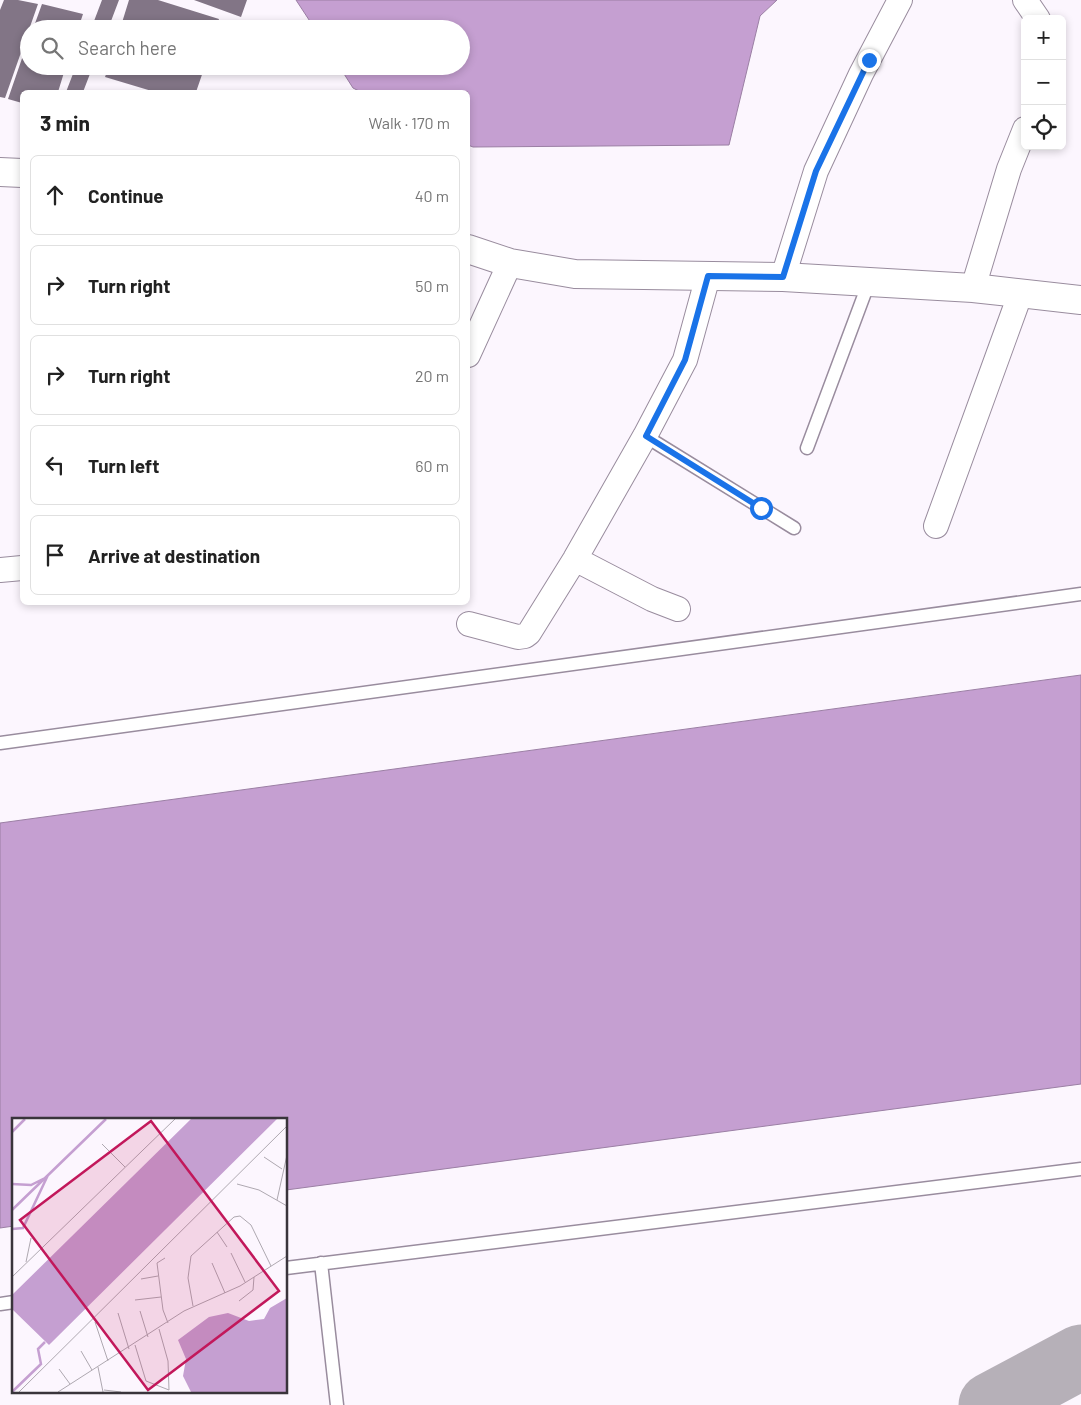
<!DOCTYPE html>
<html lang="en">
<head>
<meta charset="utf-8">
<style>
  :root { --surface:#fff; --page:#f2f2f2; --text:#222; --muted:#767676; --line:#e0e0e0 }
  body { margin:0; font-family:Barlow,sans-serif; background:var(--page); color:var(--text) }
  .controls { position:absolute; right:15px; top:15px; display:grid; overflow:hidden; border-radius:8px; box-shadow:0 2px 8px #0003 }
  .controls button { width:45px; height:45px; display:grid; place-items:center; padding:0; border:0; border-bottom:1px solid var(--line); background:var(--surface); color:var(--text); font:25px sans-serif }
  .stop { position:absolute; width:15px; height:15px; margin:-11px; border:4px solid #1a73e8; border-radius:50%; background:#fff }
  .stop.end { background:#1a73e8; border-color:#fff; box-shadow:0 1px 5px #0008 }
  .list { margin:0; padding:0; list-style:none }
  h2 { display:flex; justify-content:space-between; align-items:center; height:65px; margin:0; padding:0 20px; font-size:21px }
  h2 small { font-size:16px; font-weight:400; color:var(--muted) }
  .list li { display:grid; grid-template-columns:32px 1fr auto; gap:15px; align-items:center; box-sizing:border-box; height:80px; margin:0 10px 10px; padding:0 10px; border:1px solid var(--line); border-radius:8px }
  .list b { display:block; font-size:19px; white-space:nowrap }
  .list em { font-size:16px; font-style:normal; color:var(--muted) }
  .icon { flex:none; width:28px; height:28px; fill:none; stroke:currentColor; stroke-width:2; stroke-linecap:round; stroke-linejoin:round }
  .map { position:relative; flex:none; width:1081px; height:1405px; overflow:hidden }
  .search { position:absolute; background:var(--surface); box-shadow:0 2px 8px #0003; left:20px; top:20px; width:450px; height:55px; display:flex; align-items:center; gap:12px; box-sizing:border-box; padding:0 18px; border-radius:28px; color:var(--muted); font-size:19px }
  .panel { position:absolute; background:var(--surface); box-shadow:0 2px 8px #0003; left:20px; top:90px; width:450px; height:515px; border-radius:8px }
  .map>svg:first-child { display:block }
  .water { fill:#c59fd1; stroke:#9b7fa4 }
  .lines { fill:none; stroke-linecap:round; stroke-linejoin:round }
  .taxiway { stroke:#b6b0b8; stroke-width:65 }
  .building { fill:#827586 }
  .service-casing { stroke:#998c9e; stroke-width:15 }
  .minor-casing { stroke:#998c9e; stroke-width:26 }
  .tertiary-casing { stroke:#998c9e; stroke-width:30 }
  .service { stroke:#fff; stroke-width:12 }
  .minor { stroke:#fff; stroke-width:24 }
  .tertiary { stroke:#fff; stroke-width:28 }
  .route { stroke:#1a73e8; stroke-width:6 }
  .inset-river { fill:none; stroke:#c59fd1; stroke-width:2.5 }
  .inset-road { fill:none; stroke:#aea8b0; stroke-width:1 }
  .view { fill:#c2185b; fill-opacity:0.15; stroke:#c2185b; stroke-width:2.5 }
  .inset-edge { fill:none; stroke:#39343b; stroke-width:2.5 }
</style>
</head>
<body>
<div class="map">
<svg width="1081" height="1405" viewBox="0 0 1081 1405">
  <rect width="100%" height="100%" fill="#fcf6fe"/>
  <path class="water" d="M296,0H777L760,16L729,145L473,147L468,145V92H361L353,88L339,66H461V29H315Z
    M1081,675V1084L286,1190V1119H14V1226L0,1228V823Z"/>
  <g class="lines">
    <path class="taxiway" d="M991,1405L1081,1357"/>
  </g>
  <path class="building" d="M4,0H18L38,4L5,98L0,97V10Z
    M102,0H119L108,29H91Z
    M129,0H158L219,19L216,29H120Z
    M194,0H247L241,17Z
    M42,4L83,14L78,29H33Z
    M28,41L29,66H66L58,92H22V103L8,99Z
    M76,66H93L83,92H66Z
    M109,66H205L196,92H155L105,77Z"/>
  <g class="lines">
    <g class="service-casing">
      <path id="service" d="M645,436L794,528
        M807,448L869,282
        M0,743L1081,594
        M321,1263L337,1405
        M286,1268L1081,1169
        M0,1304L14,1302"/>
    </g>
    <g class="minor-casing">
      <path id="minor" d="M1025,0L1038,19
        M783,277L816,171L861,74L900,0
        M973,288L1009,169L1025,129
        M468,355L510,263
        M936,526L1021,292
        M575,559L652,599L678,609
        M0,570L22,568
        M469,624L518,637L525,636L529,633L575,559L645,436L685,360L708,276"/>
    </g>
    <g class="tertiary-casing">
      <path id="tertiary" d="M0,172L22,173
        M468,249L510,263L575,274L783,277L973,288L1081,300"/>
    </g>
    <use href="#service" class="service"/>
    <use href="#minor" class="minor"/>
    <use href="#tertiary" class="tertiary"/>
  </g>
  <g class="lines">
    <path class="route" d="M761,508L646,436L685,360L708,276L783,277L816,171L869,60"/>
  </g>
  <g transform="translate(12 1118)">
    <rect width="275" height="275" fill="#fcf6fe"/>
    <path d="M179,1H265L37,227L0,191V177ZM275,180V274H179L171,258L174,241L166,222L197,199L216,195L237,203L252,201L258,190Z" fill="#c59fd1"/>
    <path class="inset-river" d="M0,14L13,1M0,66L19,67L33,60M0,92L94,1M0,111L11,110L36,57M0,274L29,246L26,231L33,224"/>
    <path class="inset-road" d="M90,26L113,49M252,39L270,51M225,66L247,72L275,88M265,82L275,37M205,114L215,129M219,135L233,164M153,140L145,145L151,192L156,205M14,144L19,120M200,145L213,175M0,159L163,1M129,161L146,158M123,182L149,179M227,183L241,172L242,159M181,188L176,160L179,138L222,99L228,98L239,107L259,148M128,193L136,219M106,195L117,231M83,204L96,243M123,227L134,263L157,272L156,243L147,211M69,233L80,252M86,249L91,274M47,251L58,266M92,272L109,274M7,274L275,8M46,274L172,193L228,168L275,138"/>
    <path class="view" d="M139,3L267,173L136,272L8,102Z"/>
    <rect width="275" height="275" class="inset-edge"/>
  </g>
</svg>
<div class="controls">
<button>+</button>
<button>−</button>
<button><svg class="icon" aria-label="locate" viewBox="0 0 24 24"><circle cx="12" cy="12" r="6"/><path d="M12 2v4M12 18v4M2 12h4M18 12h4"/></svg></button>
</div>
<div class="stop" style="left:761px;top:508px"></div>
<div class="stop end" style="left:869px;top:60px"></div>
<div class="search"><svg class="icon" aria-label="search" viewBox="0 0 24 24"><circle cx="10" cy="10" r="6"/><path d="M15 15l6 6"/></svg>Search here</div>
<section class="panel">
<h2>3 min<small>Walk · 170 m</small></h2>
<ul class="list">
<li><svg class="icon" aria-label="ahead" viewBox="0 0 24 24"><path d="M12 20V5M6 11l6-6 6 6"/></svg><div><b>Continue</b></div><em>40 m</em></li>
<li><svg class="icon" aria-label="right" viewBox="0 0 24 24"><path d="M7 20v-9h11M14 6l5 5-5 5"/></svg><div><b>Turn right</b></div><em>50 m</em></li>
<li><svg class="icon" aria-label="right" viewBox="0 0 24 24"><path d="M7 20v-9h11M14 6l5 5-5 5"/></svg><div><b>Turn right</b></div><em>20 m</em></li>
<li><svg class="icon" aria-label="left" viewBox="0 0 24 24"><path d="M17 20v-9H6M10 6l-5 5 5 5"/></svg><div><b>Turn left</b></div><em>60 m</em></li>
<li><svg class="icon" aria-label="arrive" viewBox="0 0 24 24"><path d="M6 21V4h12l-3 4 3 4H6"/></svg><div><b>Arrive at destination</b></div></li>
</ul>
</section>
</div>
</body>
</html>
